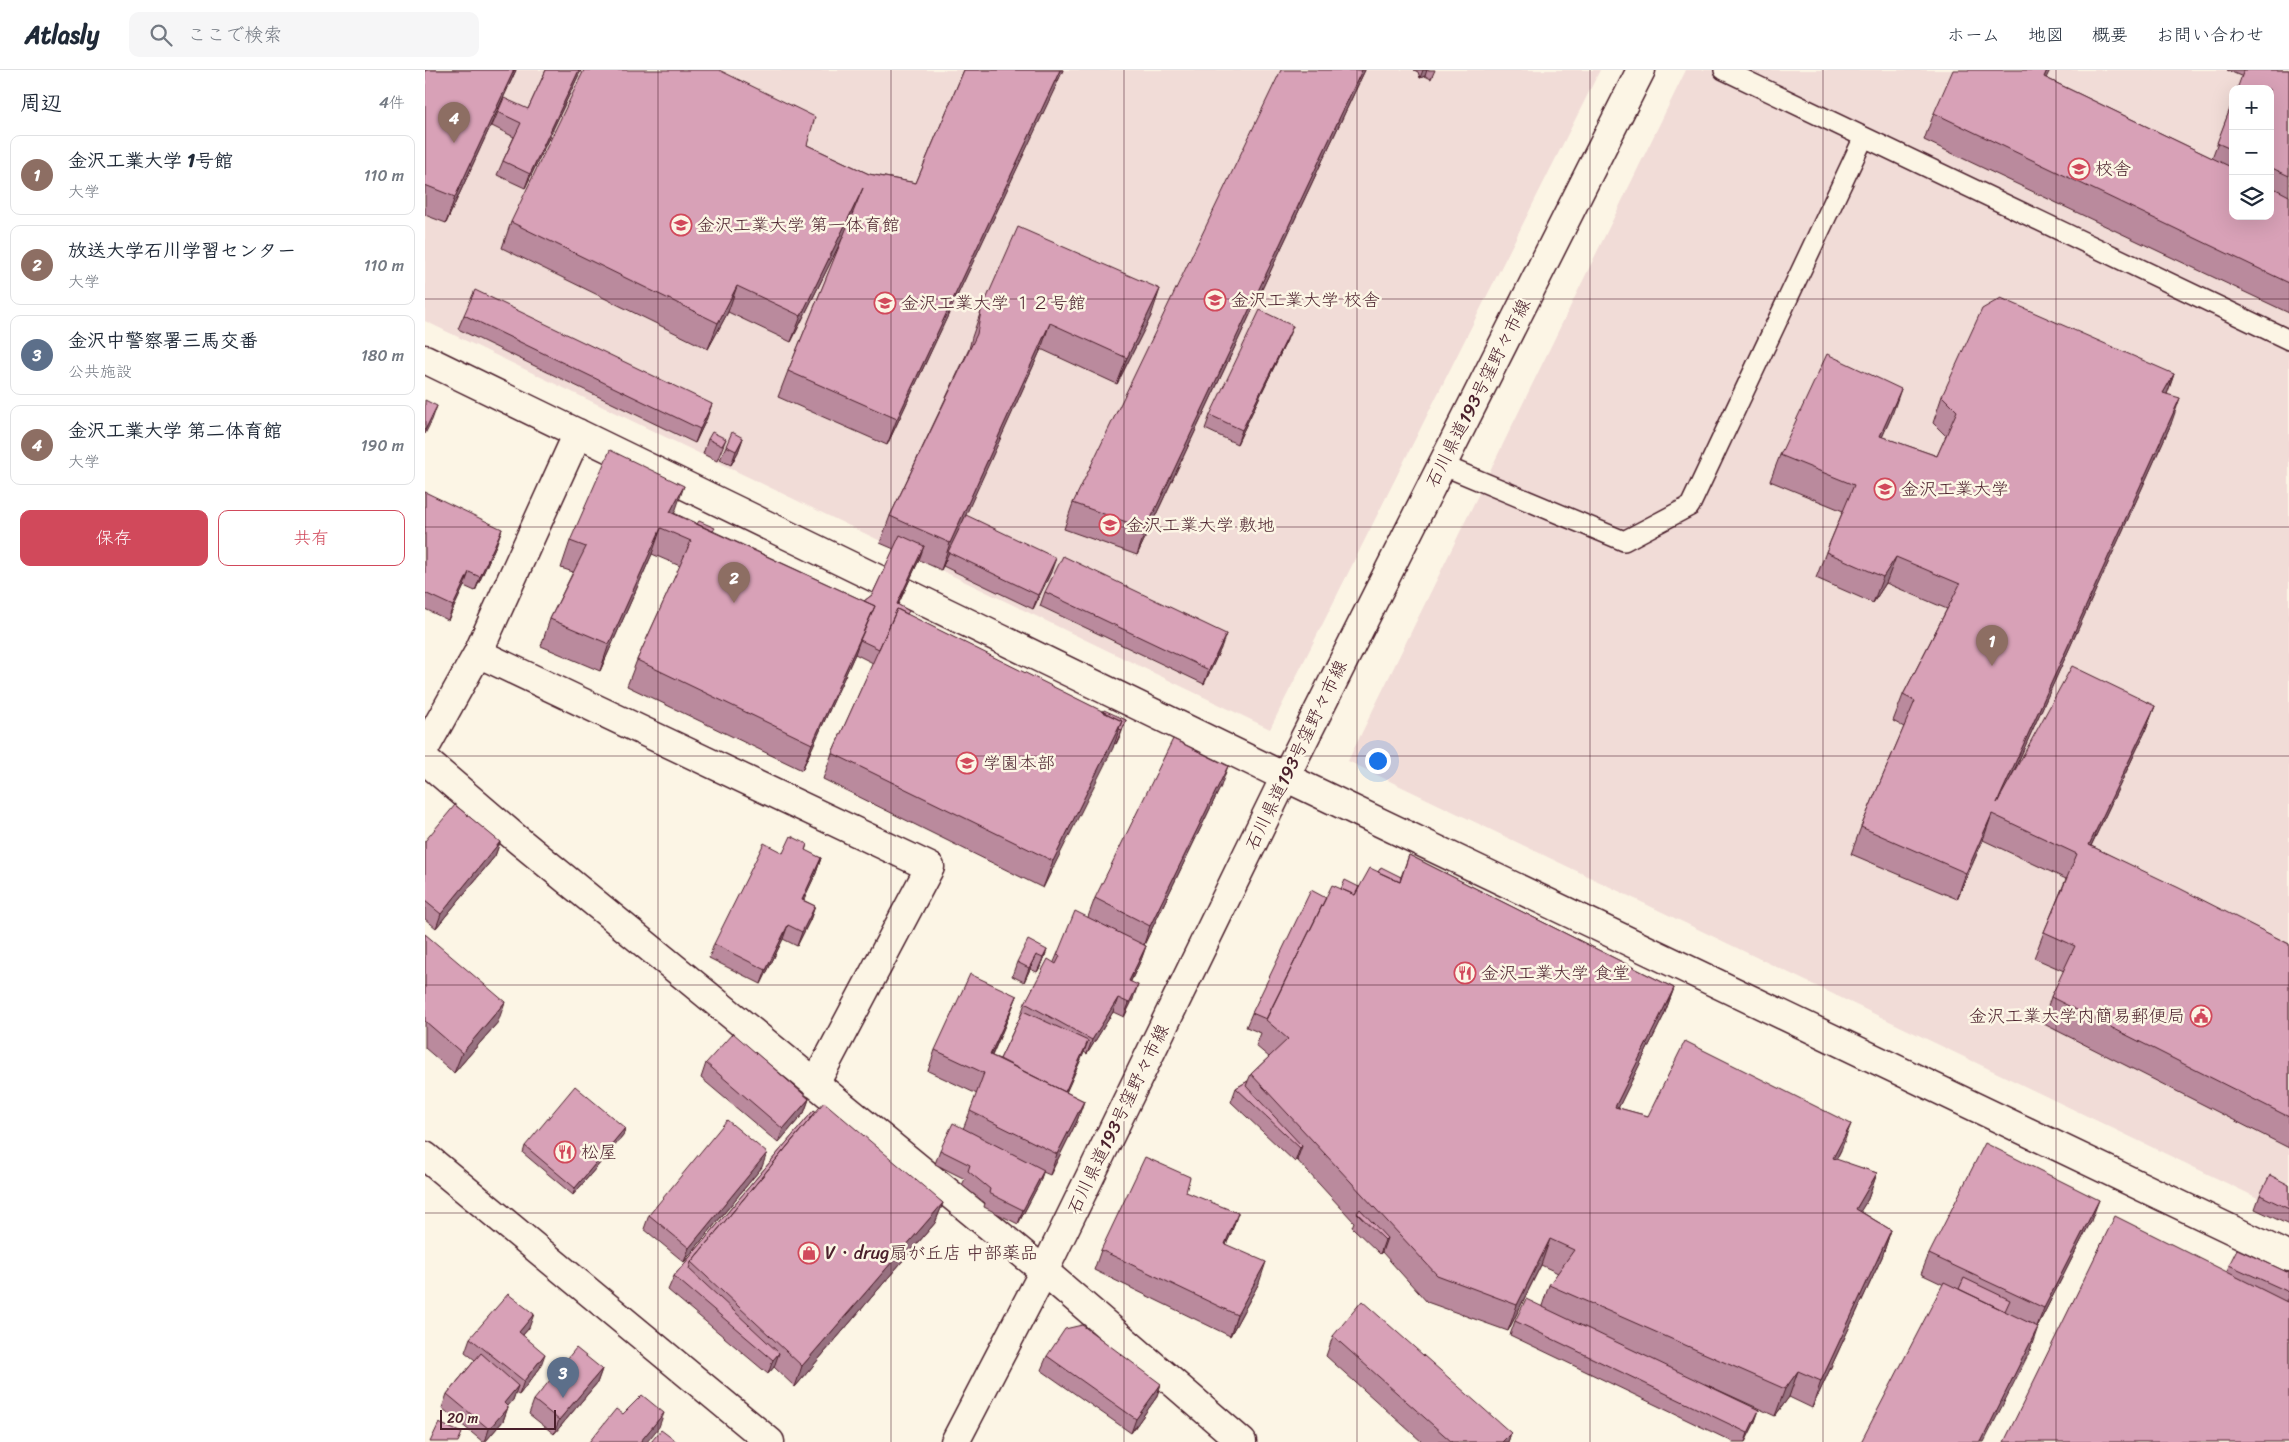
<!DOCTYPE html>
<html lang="ja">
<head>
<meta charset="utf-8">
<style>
  :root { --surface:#fff; --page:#f6f6f7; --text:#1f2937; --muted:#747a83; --line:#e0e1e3; --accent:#d1495b }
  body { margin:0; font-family:Sriracha,"Klee One",sans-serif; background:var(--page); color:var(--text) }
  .controls { position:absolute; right:15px; top:15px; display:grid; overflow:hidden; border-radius:10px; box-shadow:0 5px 20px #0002 }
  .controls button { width:45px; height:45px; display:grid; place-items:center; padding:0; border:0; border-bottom:1px solid var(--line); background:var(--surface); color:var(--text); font:25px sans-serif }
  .scale { position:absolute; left:15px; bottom:12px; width:116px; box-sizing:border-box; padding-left:5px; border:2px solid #4a1f2b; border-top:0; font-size:14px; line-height:18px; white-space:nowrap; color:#4a1f2b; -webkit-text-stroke:4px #fcf5e5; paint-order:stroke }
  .you { position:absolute; left:952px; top:690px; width:18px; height:18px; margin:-12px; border:4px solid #fff; border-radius:50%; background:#1a73e8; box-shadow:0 0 0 8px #1a73e833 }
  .badge { display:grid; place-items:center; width:32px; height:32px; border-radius:50%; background:var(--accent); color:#fff; font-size:16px; font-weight:700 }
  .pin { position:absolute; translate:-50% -41px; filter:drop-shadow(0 1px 2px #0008) }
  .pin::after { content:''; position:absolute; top:26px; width:18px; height:15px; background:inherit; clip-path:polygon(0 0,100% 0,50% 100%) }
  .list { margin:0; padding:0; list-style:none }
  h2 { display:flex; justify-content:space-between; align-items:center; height:65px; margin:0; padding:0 20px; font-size:21px }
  h2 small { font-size:16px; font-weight:400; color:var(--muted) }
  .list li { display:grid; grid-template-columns:32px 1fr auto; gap:15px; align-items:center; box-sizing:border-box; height:80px; margin:0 10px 10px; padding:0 10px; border:1px solid var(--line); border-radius:10px }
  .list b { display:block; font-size:19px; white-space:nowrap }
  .list p { margin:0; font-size:16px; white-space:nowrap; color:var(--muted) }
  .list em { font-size:16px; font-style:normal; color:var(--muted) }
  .actions { display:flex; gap:10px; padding:15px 20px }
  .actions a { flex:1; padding:11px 0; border:1px solid var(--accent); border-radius:10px; text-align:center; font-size:18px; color:var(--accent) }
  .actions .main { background:var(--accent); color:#fff }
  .icon { flex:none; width:28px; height:28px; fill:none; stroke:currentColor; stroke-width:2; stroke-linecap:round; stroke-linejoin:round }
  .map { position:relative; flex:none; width:1864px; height:1372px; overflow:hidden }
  header { display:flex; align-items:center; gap:30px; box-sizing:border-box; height:70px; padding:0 25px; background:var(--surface); border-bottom:1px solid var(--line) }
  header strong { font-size:24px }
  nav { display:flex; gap:28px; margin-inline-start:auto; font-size:18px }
  .search { width:350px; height:45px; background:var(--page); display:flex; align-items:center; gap:12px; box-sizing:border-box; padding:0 18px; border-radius:10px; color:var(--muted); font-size:19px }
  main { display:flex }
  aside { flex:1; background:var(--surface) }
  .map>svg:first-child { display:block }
  .built { fill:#f1dcd7; fill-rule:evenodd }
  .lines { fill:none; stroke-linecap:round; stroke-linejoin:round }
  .service-casing { stroke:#4a1f2b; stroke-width:22 }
  .minor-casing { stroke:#4a1f2b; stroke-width:31 }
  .tertiary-casing { stroke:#4a1f2b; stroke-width:31 }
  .secondary-casing { stroke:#4a1f2b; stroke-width:31 }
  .service { stroke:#fcf5e5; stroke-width:19 }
  .minor { stroke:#fcf5e5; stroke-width:28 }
  .tertiary { stroke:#fcf5e5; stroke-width:28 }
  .secondary { stroke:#fcf5e5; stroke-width:28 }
  .wall { fill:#ba8a9d; stroke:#4a1f2b }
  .shaded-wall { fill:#977180; stroke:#4a1f2b }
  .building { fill:#d8a1b7; stroke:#4a1f2b }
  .grid { fill:none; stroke:#4a1f2b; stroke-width:1; stroke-opacity:0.55 }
  .labels { text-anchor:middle; stroke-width:5; stroke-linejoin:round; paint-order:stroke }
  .poi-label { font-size:18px; fill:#4a1f2b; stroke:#fcf5e5; text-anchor:start }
  .street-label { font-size:18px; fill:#4a1f2b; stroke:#fcf5e5 }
</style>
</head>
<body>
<header>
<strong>Atlasly</strong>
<div class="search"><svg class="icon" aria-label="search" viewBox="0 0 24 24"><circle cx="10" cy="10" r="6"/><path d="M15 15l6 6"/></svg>ここで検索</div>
<nav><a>ホーム</a><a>地図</a><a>概要</a><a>お問い合わせ</a></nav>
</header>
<main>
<aside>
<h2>周辺<small>4件</small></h2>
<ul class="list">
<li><span class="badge" style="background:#8d6e63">1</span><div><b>金沢工業大学 1号館</b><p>大学</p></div><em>110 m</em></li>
<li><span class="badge" style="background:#8d6e63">2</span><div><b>放送大学石川学習センター</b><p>大学</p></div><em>110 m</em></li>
<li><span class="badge" style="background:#5c6f8a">3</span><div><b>金沢中警察署三馬交番</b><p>公共施設</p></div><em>180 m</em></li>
<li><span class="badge" style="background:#8d6e63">4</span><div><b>金沢工業大学 第二体育館</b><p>大学</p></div><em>190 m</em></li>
</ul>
<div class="actions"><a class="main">保存</a><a>共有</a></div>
</aside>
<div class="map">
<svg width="1864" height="1372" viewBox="0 0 1864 1372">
  <rect width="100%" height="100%" fill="#fcf5e5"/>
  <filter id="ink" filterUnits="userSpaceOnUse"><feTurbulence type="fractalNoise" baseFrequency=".02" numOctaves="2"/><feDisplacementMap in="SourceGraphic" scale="10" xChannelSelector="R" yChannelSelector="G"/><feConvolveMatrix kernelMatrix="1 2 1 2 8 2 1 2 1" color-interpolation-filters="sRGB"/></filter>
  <g filter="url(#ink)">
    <path class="built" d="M0,0H1175L845,659L0,251Z
      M1261,0H1864V1143L923,691ZM1808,19H1845V146H1808Z"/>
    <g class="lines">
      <g class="service-casing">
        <path id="service" d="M1299,0L1864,270
          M1017,395L1199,471L1265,436L1439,67"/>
      </g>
      <g class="minor-casing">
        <path id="minor" d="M0,289L860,707L1864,1187
          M53,583L505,797L390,1014
          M0,678L53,583L153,363
          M0,690L92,769L619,1201L817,1372"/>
      </g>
      <g class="tertiary-casing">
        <path id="tertiary" d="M0,1086L345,1372"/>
      </g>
      <g class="secondary-casing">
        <path id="secondary" d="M530,1372L619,1201L860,707L1216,0"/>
      </g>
      <use href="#service" class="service"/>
      <use href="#minor" class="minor"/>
      <use href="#tertiary" class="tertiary"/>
      <use href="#secondary" class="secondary"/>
    </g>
    <path class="wall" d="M0,0H91L21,153L0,145Z
      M121,0H156L100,118L72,105L78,91L89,67L67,56L73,42L103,39Z
      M539,0H638L462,375L353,327L363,301L420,163L366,272L303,242L283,279L77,178L86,152L382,75L444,104L491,113Z
      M940,0L712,485L639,459L648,433Z
      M989,0H1010L1006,9L1000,6L995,8L993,2Z
      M1802,0H1864V243L1499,70L1509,43L1621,8L1787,88L1808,31V146H1845V19Z
      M556,241L726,246L692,314L616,279L533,461L626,502L608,539L518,496L521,489L516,500L494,490L473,535L483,545L678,642L701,650L691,674L689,673L618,818L398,709L407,683L448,593L430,584L377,700L202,616L212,590L255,496L227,484L175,601L116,576L125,549L148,502L136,498L145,471L249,443L439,531L447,525L469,479L455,473L465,446L544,279L547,267Z
      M39,245L282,348L270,373L33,259Z
      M862,270L812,374L780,359L785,345Z
      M1749,304L1742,324L1746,354L1586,707L1730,636L1720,662L1666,776L1864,874V1078L1617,953L1626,927L1639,901L1609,888L1619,862L1641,809L1558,770L1532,829L1426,784L1436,757L1479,657L1468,651L1478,625L1522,539L1461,513L1448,533L1391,508L1401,482L1418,441L1345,411L1355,385L1467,345L1457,367L1512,386L1521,366L1508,353L1517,326Z
      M318,368L313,382L306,395L295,390L301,376Z
      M283,369H301L292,391L278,384Z
      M0,422L72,473L50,521L39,516L23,550L0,539Z
      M620,522L796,578L779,614L615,536Z
      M796,716L719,875L721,876L716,890L706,911L708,929L699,947L688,942L662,984L659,982L641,1022L659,1031L652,1051L625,1105L618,1102L614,1114L593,1154L559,1137L560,1133L537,1115L540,1109L510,1094L515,1080L538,1059L552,1024L503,1001L510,980L592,926L584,946L567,986L575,989L595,947L600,933L629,892L632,885L663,847L670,828Z
      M0,771L75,772L70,786L11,858L0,849Z
      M382,774L380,781L396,788L391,803L378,830L390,836L385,850L372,876L358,869L336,914L284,888L289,874L358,783Z
      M984,785L1249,918L1239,945L1193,1038L1223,1046L1416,1080L1411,1090L1452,1103L1443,1129L1435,1141L1466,1160L1457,1187L1387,1338L1364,1327L1350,1346L1280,1314L1334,1340L1329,1354L1320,1372H1308L1085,1265L1090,1251L1117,1236L1124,1215L1133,1203L1116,1195L1083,1261L1002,1232L957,1182L955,1184L927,1157L929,1152L872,1090L870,1092L806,1032L811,1018L823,1011L826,1004L844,987L831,976L836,963L821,957L827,943L901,828L916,819L934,817L953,802L976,807Z
      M0,864L73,952L29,1003L0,978Z
      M622,880L617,894L612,902L605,899L599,912L587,906L592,892Z
      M281,993L384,1029L379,1043L353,1073L276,1008Z
      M389,1040L518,1133L510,1153L370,1317L349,1297L343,1304L243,1220L249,1206Z
      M200,1058L198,1066L148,1125L98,1083L100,1076Z
      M337,1097L259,1192L219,1159L224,1145Z
      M1864,1115V1155L1830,1139L1835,1125Z
      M761,1122L806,1164L801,1174L834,1213L805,1266L669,1200L676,1180Z
      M1666,1151L1612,1257L1604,1283L1517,1214L1496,1204L1504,1184Z
      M1804,1195L1864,1203V1372L1802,1202Z
      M104,1258L98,1265L115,1298L94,1325L90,1323L88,1330L82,1336L83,1337L78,1351L60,1372H58L17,1338L22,1324L50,1290L40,1282L45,1268Z
      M908,1266L1086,1363L1083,1372H997L901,1286Z
      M622,1286L736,1314L731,1328L706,1363L616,1300Z
      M177,1299L172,1313L129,1364L104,1344L109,1330Z"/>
    <path class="shaded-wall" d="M89,0H91L21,153L30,127Z
      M154,0H156L100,118L105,104Z
      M635,0H638L629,20L462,375L472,349Z
      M937,0H940L712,485L721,459Z
      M998,0H1002L1000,6L995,8Z
      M1622,0H1625L1609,33L1619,7Z
      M438,118L429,145L366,272L376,246Z
      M312,216L303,242L283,279L293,253Z
      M735,219L726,246L692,314L702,288Z
      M625,253L616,279L516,500L525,473Z
      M868,256L862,270L812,374L817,360Z
      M1749,304L1740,330L1738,323Z
      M1476,319L1467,345L1446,392L1455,366Z
      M1755,328L1746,354L1569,745L1572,733Z
      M287,334L282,348L270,373L275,359Z
      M12,336L7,350L0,364V360Z
      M318,368L313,382L306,395L311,381Z
      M259,416L250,442L240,459L245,442Z
      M236,458L227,484L175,601L184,574Z
      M77,459L72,473L50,521L55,507Z
      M499,476L494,490L466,549L472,534Z
      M1471,487L1461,513L1448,533L1458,507Z
      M631,488L626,502L608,539L613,525Z
      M44,502L39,516L23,550L28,536Z
      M450,536L440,562L435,570L430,584L377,700L387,674Z
      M801,564L796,578L779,614L784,600Z
      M1730,636L1720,662L1654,801L1664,775Z
      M701,650L696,664L691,674L697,660Z
      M697,651L688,678L618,818L628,791Z
      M803,696L796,716L718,877L725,856Z
      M1567,744L1558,770L1532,829L1541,803Z
      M75,772L70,786L11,858L16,844Z
      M396,788L391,803L372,844L377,830Z
      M390,836L385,850L372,876L377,862Z
      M363,855L358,869L336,914L341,900Z
      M721,876L716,890L699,925L704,911Z
      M622,880L617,894L612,902L618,888Z
      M611,885L605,899L599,912L604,898Z
      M713,915L708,929L699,947L704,933Z
      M1249,918L1239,945L1181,1063L1190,1037Z
      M592,926L584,946L558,1005L565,985Z
      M693,928L688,942L662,984L667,970Z
      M80,932L73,952L29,1003L37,983Z
      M663,971L658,985L635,1036L640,1022Z
      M384,1029L379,1043L353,1073L358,1059Z
      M659,1031L652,1051L625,1105L632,1084Z
      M1426,1054L1416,1080L1398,1115L1408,1088Z
      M200,1058L198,1066L148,1125L150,1118Z
      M877,1076L872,1090L870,1092L875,1078Z
      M342,1083L337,1097L259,1192L264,1178Z
      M619,1100L614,1114L593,1154L598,1140Z
      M1452,1103L1443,1129L1421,1165L1431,1139Z
      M1674,1130L1666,1151L1611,1259L1619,1238Z
      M518,1133L510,1153L370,1317L377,1296Z
      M813,1143L806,1164L792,1194L800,1174Z
      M1466,1160L1457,1187L1387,1338L1396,1311Z
      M962,1168L957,1182L955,1184L960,1170Z
      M1125,1169L1116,1195L1083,1261L1092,1235Z
      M841,1192L834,1213L805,1266L812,1245Z
      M109,1244L104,1258L88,1276L94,1262Z
      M1613,1257L1604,1283L1559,1372H1556Z
      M354,1283L349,1297L343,1304L348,1290Z
      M120,1284L115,1298L94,1325L99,1311Z
      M177,1299L172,1313L129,1364L134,1350Z
      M1373,1301L1364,1327L1350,1346L1360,1319Z
      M736,1314L731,1328L706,1363L711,1349Z
      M93,1316L88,1330L74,1347L79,1333Z
      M83,1337L78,1351L60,1372L64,1359Z
      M1334,1340L1329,1354L1320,1372L1323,1363Z
      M239,1343L234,1357L222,1372H215Z
      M1086,1363L1083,1372H1077Z"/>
    <path class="building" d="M0,0H89L30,127L0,115Z
      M121,0H154L105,104L78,91L96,53L73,42L79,28L103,39Z
      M159,0H294L390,47L382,75L444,104L491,113L539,0H635L472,349L363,301L438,118L376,246L312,216L293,253L86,152Z
      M856,0H937L721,459L648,433Z
      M1528,0H1622L1619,7L1808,98V146H1845V116L1864,126V213L1509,43Z
      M1819,0H1864V106L1845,97V19H1812Z
      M1808,31V80L1792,73Z
      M593,157L735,219L702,288L625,253L525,473L465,446L552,264L556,241Z
      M50,220L287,334L275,359L39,245Z
      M1576,228L1749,304L1738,323L1755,328L1572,733L1647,596L1730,636L1664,775L1754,818L1864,874V1047L1626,927L1650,876L1619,862L1652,784L1567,744L1541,803L1436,757L1490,631L1478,625L1535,514L1471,487L1458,507L1401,482L1429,415L1355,385L1402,284L1476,319L1455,366L1512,386L1532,341L1517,326L1557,239Z
      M835,240L868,256L817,360L785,345Z
      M0,330L12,336L0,360Z
      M287,362L301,369L297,376L283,369Z
      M307,362L318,368L311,381L301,376Z
      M185,380L259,416L245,442L450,536L387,674L212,590L266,471L236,458L184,574L125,549L161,477L145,471Z
      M0,422L77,459L55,507L44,502L28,536L0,523Z
      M541,445L631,488L613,525L523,482Z
      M274,451L290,458L288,461L272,454Z
      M475,465L499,476L472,534L484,541L482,544L472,539L454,579L435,570L445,548L450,536L439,531L447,525Z
      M638,486L801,564L784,600L620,522Z
      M472,539L697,651L628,791L407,683Z
      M679,640L701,650L697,660L694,659L697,651L678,642Z
      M748,669L803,696L725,856L670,828Z
      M30,735L75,772L16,844L0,831V771Z
      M366,766L382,774L380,780L396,788L377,830L390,836L377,862L363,855L341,900L289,874L339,773L358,783Z
      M984,785L1249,918L1190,1037L1223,1046L1260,971L1426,1054L1408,1088L1452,1103L1431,1139L1466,1160L1396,1311L1373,1301L1360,1319L1124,1215L1149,1180L1125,1169L1092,1235L1012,1205L826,1004L863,969L841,950L907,815L930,825L945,798L975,812Z
      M956,797L976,807L975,812L953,802Z
      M920,810L934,817L930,825L916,819Z
      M886,820L901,828L841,949L827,943Z
      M650,841L721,876L704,911L713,915L704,933L693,928L667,970L600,933L623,889L631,894L635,886L632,885Z
      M0,864L80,932L37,983L0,951Z
      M603,870L622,880L618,888L611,885L604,898L592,892Z
      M545,904L592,926L565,985L659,1031L632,1084L545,1041L559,1003L510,980Z
      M598,941L663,971L640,1022L575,989Z
      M308,963L384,1029L358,1059L281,993Z
      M823,1011L821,1016L877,1076L875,1078L811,1018Z
      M150,1016L200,1058L150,1118L100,1076Z
      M399,1032L518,1133L377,1296L266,1192Z
      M389,1040L391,1042L266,1192L264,1199L354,1283L348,1290L249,1206Z
      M302,1050L342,1083L264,1178L224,1145Z
      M528,1053L619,1100L598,1140L564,1123L565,1119L543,1101L545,1095L515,1080Z
      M1560,1073L1674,1130L1619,1238L1504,1184Z
      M720,1087L765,1107L761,1122L813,1143L800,1174L841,1192L812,1245L676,1180Z
      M1845,1105L1864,1115V1139L1835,1125Z
      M935,1139L962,1168L960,1170L932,1143Z
      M1690,1146L1864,1233V1372H1579Z
      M1812,1179L1864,1203V1222L1804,1195Z
      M1539,1208L1585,1230L1580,1241L1534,1219Z
      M1519,1212L1613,1257L1556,1372H1436Z
      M83,1224L109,1244L94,1262L120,1284L99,1311L45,1268Z
      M1864,1225V1233L1861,1231Z
      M1101,1229L1334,1340L1323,1363L1090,1251Z
      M937,1231L1086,1363L1077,1372H1027L908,1266Z
      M657,1255L736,1314L711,1349L622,1286L640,1259Z
      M151,1278L177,1299L134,1350L109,1330Z
      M56,1283L93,1316L79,1333L83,1337L64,1359L22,1324Z
      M217,1325L239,1343L215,1372H164L191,1339L198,1344Z
      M14,1353L37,1363L33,1372H5Z
      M236,1360L252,1372H226Z"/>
  </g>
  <path class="grid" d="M233,0V1372M466,0V1372M699,0V1372M932,0V1372M1165,0V1372M1398,0V1372M1631,0V1372M0,229H1864M0,457H1864M0,686H1864M0,915H1864M0,1143H1864"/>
  <defs>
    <g id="university-ring" transform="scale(1.125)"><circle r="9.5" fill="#fcf5e5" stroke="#d1495b" stroke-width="1.5"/><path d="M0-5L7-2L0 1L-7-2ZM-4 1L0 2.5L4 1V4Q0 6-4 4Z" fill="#d1495b"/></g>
    <g id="restaurant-ring" transform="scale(1.125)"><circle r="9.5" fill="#fcf5e5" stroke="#d1495b" stroke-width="1.5"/><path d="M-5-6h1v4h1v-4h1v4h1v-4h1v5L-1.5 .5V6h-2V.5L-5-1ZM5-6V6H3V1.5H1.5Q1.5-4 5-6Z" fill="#d1495b"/></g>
    <g id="civic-ring" transform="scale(1.125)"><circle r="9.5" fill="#fcf5e5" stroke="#d1495b" stroke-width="1.5"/><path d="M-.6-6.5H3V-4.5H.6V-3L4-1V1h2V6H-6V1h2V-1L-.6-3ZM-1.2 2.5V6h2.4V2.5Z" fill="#d1495b"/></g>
    <g id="shop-ring" transform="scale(1.125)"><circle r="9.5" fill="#fcf5e5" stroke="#d1495b" stroke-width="1.5"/><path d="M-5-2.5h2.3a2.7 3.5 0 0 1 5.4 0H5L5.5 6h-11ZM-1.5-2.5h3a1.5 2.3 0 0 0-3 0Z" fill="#d1495b"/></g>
  </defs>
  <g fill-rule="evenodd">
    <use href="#university-ring" x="1654" y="99"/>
    <use href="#university-ring" x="256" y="155"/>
    <use href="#university-ring" x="790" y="230"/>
    <use href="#university-ring" x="460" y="233"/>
    <use href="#university-ring" x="1460" y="419"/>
    <use href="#university-ring" x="685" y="455"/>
    <use href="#university-ring" x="542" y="693"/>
    <use href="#restaurant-ring" x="1040" y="903"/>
    <use href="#civic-ring" x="1776" y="946"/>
    <use href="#restaurant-ring" x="140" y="1082"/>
    <use href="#shop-ring" x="384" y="1183"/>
  </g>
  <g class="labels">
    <g class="poi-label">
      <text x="1670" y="105">校舎</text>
      <text x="272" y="161">金沢工業大学 第一体育館</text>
      <text x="806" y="236">金沢工業大学 校舎</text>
      <text x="476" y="239">金沢工業大学 １２号館</text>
      <text x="1476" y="425">金沢工業大学</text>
      <text x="701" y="461">金沢工業大学 敷地</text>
      <text x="558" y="699">学園本部</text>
      <text x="1056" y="909">金沢工業大学 食堂</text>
      <text x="1760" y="952" text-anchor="end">金沢工業大学内簡易郵便局</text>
      <text x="156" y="1088">松屋</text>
      <text x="400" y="1189">V・drug扇が丘店 中部薬品</text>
    </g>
    <g class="street-label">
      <text transform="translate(1053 323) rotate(-63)" y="6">石川県道193号窪野々市線</text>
      <text transform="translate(871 685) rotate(-64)" y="6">石川県道193号窪野々市線</text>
      <text transform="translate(693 1049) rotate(-64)" y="6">石川県道193号窪野々市線</text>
    </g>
  </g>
</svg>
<div class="controls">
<button>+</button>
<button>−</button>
<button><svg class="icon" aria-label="layers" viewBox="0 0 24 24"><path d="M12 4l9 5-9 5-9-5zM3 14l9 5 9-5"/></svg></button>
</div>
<div class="scale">20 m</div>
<div class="you"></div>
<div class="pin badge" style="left:1567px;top:596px;background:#8d6e63">1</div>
<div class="pin badge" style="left:309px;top:533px;background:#8d6e63">2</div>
<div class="pin badge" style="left:138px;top:1328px;background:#5c6f8a">3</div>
<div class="pin badge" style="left:29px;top:73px;background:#8d6e63">4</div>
</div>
</main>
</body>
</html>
